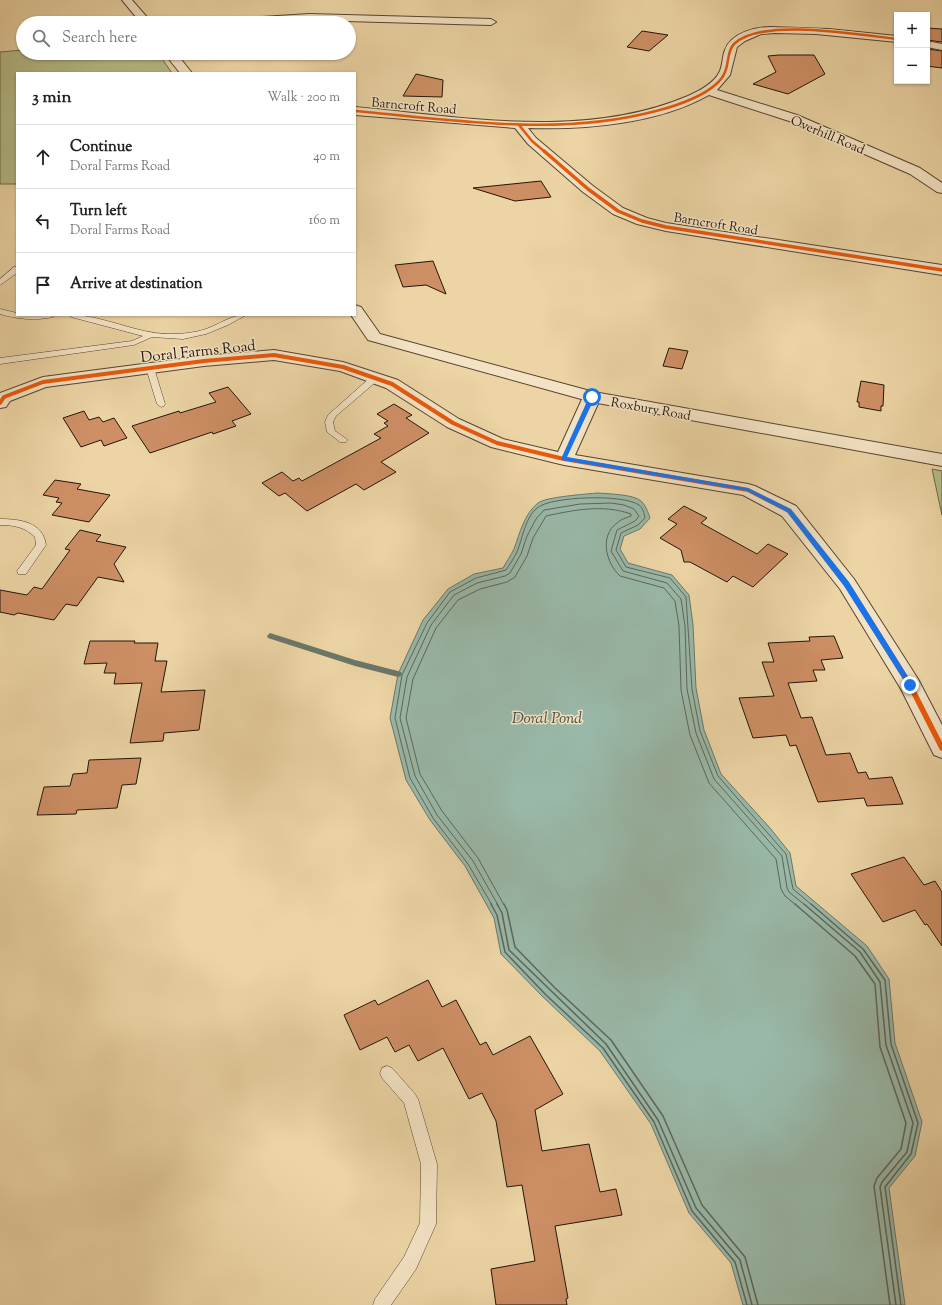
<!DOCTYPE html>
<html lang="en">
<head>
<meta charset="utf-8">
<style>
  :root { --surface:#fff; --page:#f2f2f2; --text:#222; --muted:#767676; --line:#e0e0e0 }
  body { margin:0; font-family:"Sorts Mill Goudy",serif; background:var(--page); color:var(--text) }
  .controls { position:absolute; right:12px; top:12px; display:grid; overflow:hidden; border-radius:0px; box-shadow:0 1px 3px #0004 }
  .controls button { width:36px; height:36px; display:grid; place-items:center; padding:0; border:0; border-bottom:1px solid var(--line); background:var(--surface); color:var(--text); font:20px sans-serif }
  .stop { position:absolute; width:12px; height:12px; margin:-9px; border:3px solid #1a73e8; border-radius:50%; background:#fff }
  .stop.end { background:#1a73e8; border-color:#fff; box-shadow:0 1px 4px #0008 }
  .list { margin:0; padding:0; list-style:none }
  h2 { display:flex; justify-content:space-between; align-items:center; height:52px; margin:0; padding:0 16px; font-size:17px }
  h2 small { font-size:13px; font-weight:400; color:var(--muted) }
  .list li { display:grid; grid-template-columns:26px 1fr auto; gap:12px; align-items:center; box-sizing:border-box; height:64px; padding:0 16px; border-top:1px solid var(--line) }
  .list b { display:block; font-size:15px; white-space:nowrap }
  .list p { margin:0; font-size:13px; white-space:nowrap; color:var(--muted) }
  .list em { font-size:13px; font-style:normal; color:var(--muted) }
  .icon { flex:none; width:22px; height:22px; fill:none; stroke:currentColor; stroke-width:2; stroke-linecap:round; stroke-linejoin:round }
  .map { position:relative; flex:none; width:942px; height:1305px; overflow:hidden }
  .search { position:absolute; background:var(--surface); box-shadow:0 1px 3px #0004; left:16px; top:16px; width:340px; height:44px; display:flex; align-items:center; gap:10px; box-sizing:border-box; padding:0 14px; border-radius:22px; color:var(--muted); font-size:15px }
  .panel { position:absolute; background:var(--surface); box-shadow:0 1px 3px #0004; left:16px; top:72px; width:340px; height:244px; border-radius:0px }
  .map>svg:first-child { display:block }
  .green { fill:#b5bd88; stroke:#6c694a }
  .water { fill:#99b8a8; stroke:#6a7769 }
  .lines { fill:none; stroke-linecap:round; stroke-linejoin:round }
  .shore-far1 { stroke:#5e665a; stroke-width:1 }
  .shore { stroke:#5e665a; stroke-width:1.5 }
  .stream { fill:#6a7769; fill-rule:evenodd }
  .building { fill:#ce8f65; stroke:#23150b }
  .service-casing { stroke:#554531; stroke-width:1 }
  .minor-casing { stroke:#554531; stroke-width:2 }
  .tertiary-casing { stroke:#554531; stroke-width:2 }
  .service { fill:#f3e3c4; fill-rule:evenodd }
  .minor { fill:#f3e3c4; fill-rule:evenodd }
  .tertiary { fill:#f3e3c4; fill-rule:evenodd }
  .cycleway-far3-casing { stroke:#f3e3c4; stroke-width:4 }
  .cycleway-far2-casing { stroke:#f3e3c4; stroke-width:5 }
  .cycleway-far1-casing { stroke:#f3e3c4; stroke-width:6 }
  .cycleway-casing { stroke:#f3e3c4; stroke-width:8 }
  .cycleway-far3 { stroke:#e8590c; stroke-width:2.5 }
  .cycleway-far2 { stroke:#e8590c; stroke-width:3.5 }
  .cycleway-far1 { stroke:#e8590c; stroke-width:4 }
  .cycleway { stroke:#e8590c; stroke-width:5.5 }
  .route { fill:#1a73e8 }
  .labels { text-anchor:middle; stroke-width:3; stroke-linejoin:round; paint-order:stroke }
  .far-street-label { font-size:13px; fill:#23150b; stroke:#f3e3c4 }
  .street-label { font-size:15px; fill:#23150b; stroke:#f3e3c4 }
  .water-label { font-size:16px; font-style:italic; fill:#4c4e42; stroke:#f3e3c4 }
</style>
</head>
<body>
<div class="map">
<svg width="942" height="1305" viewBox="0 0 942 1305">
  <rect width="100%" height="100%" fill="#ecd4a4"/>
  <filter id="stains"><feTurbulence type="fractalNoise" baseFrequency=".005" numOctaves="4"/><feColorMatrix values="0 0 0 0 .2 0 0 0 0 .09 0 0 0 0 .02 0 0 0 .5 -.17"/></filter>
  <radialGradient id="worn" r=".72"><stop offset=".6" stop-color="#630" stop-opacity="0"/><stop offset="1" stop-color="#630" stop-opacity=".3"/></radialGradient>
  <path class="green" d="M23,50V53H158L172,73H17V184H0V52Z
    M932,469L942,471V515Z"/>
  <path class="water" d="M598,493C608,494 633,494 641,501C646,506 648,512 650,518L640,529L624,536L620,549L628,563L672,575L689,595L693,625L696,688L704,730L721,774L770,828L790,853L796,886L867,946L889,979L895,1043L922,1122L915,1156L889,1188L905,1305H743L731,1263L689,1213L651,1124L600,1051L543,997L501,954L494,918L465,866L430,820L406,780L390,718L398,674L423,620L448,589L474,574L503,568C507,561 511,555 514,549C520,533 524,514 538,503C545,497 587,494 598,493Z"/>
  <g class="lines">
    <path class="shore-far1" d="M492,905L468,864L433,818L410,778L395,718L402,675L427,623L450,592L476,578L506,570C510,564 514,558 517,552C523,537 525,518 537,508C551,496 624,494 639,505C643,508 644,513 645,518L638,525L621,533L616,550L626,567L670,578L686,597L692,689L700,731L718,776L786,854L793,889L812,905
      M498,905L473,861L437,815L415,776L400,718L407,677L431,625L454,595L477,583L505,576L510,573L521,554L527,536L536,519L544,510L580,504L611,503L624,505L634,509L639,516L635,521L617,530L611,551L623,571L667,583L681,599L685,626L687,689L696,733L714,779L782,856L787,888L789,892L805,905
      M504,905L478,858L442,811L420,774L406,718L413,679L436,628L458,600L480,589L507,582L515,577L527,556L533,538L546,516C574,510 603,504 631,514V516C626,518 621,519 617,523C599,536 606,563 620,576L664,588L675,601L679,626L681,690L690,735L709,783L776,859L781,889L785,896L796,905"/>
    <path class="shore" d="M491,904L497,915L505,952L546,995L603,1048L654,1122L692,1211L735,1262L747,1305
      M497,904L502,913L509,950L606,1044L658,1120L696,1208L740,1260L752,1305
      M504,904L507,910L515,947L554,987L611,1040L663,1116L702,1205L745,1257L758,1305
      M795,904L855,956L875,984L880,1047L906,1123L901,1149L877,1178L874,1186L890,1305
      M804,904L860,952L880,982L886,1045L913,1123L907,1152L882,1182L880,1187L896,1305
      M811,904L863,949L885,980L891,1044L918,1123L911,1154L885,1187L901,1305"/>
    <path class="stream" d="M270,633L355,660L398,671L401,672L402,674L401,676L398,677L355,666L268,638L267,636Z"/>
  </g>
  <path class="building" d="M927,28L942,29V42L927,40Z
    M642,31L668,35L649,51L627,47Z
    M927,49L942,51V68L927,66Z
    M779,55H814L825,74L788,94L753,84L776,72L768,56Z
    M416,74L443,80L442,97L403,96Z
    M541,181L551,197L515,201L473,188Z
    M433,261L446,294L426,285L403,287L395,265Z
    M669,348L688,351L682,369L663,366Z
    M861,381L884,385L883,406H881V411L859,407V402H857Z
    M228,387L251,414L232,421L236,426L213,434L212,432L150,453L132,426L179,411L180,413L216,402L209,393Z
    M394,404L412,415L406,418L429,433L381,462L396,472L364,490L356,484L307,511L285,493L279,496L262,483L282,472L293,481L299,478L302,481L381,438L374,434L388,426L384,423L388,421L377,414Z
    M84,411L89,420L99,417L103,422L114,418L127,438L104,446L101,440L81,447L63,418Z
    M55,480L81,484L77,489L110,495L89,522L52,515L62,503L56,502L59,498L43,495Z
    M684,506L707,518L701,523L757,554L768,544L788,554L753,587L733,576L727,582L690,562H684L681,550L660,538L677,524L668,519Z
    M80,530L101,535L96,541L126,547L114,564L124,582L98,577L77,606L66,604L54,620L18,613L14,615L0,612V590L27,595L34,587L42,589L70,550L65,549Z
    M834,636L843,658L821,660L825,670H813L817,681L788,683L801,718L812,717L826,755L850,753L858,773L866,772L869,779L892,777L903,804L867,806L864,798L818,802L796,745L790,746L786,735L753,738L739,698L774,696L762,662H774L768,643L810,641L809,637Z
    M90,641H135L134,643H158L155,661H167L161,692L205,690L199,730L164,733L163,741L130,743L142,683L114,684L116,673H104L107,663L84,664Z
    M141,758L136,784L122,785L117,808L77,810L76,814L37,815L44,787L70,786L73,774L87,773L89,760Z
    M904,857L924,885L935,881L942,892V946L927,924L925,925L915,910L883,922L851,874Z
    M428,980L442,1007L456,1000L480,1045L486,1042L493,1055L530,1036L563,1094L535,1110L542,1151L589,1144L600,1192L616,1189L622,1215L555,1226L568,1298L566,1299L567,1305H496L491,1269L535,1261L522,1185L507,1187L496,1121L482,1093L469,1099L443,1048L418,1061L409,1045L395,1052L387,1037L360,1050L344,1015L375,1000L378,1005Z"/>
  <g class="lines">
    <g class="service-casing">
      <path id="service" d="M14,267H17V273L0,285V279Z
        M0,309L17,313V315H54L53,317C35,321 17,319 0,314Z
        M70,315C104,315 136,334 169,334C182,334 194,333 206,329C220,324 231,315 246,315L228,325L206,334L183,339L152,337L134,345L0,364V358L132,341L143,336L71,317Z
        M150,365L154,368L165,404L164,406L161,407L157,404L146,368Z
        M375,375L378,376L379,378L378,380L336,416L333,422L335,431L348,440L346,442H340L327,432L325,422L328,415L372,376Z
        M0,519C20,519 43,522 46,545L26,574H18L17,571L36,545L35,537C25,527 14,525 0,525Z
        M387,1066L392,1068L415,1094L418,1099L437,1164L436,1224L416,1269L391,1305H373L375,1299L404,1257L420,1223L421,1164L404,1103L382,1078L380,1073L382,1068Z"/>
    </g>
    <g class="minor-casing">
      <path id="minor" d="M309,14L491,19L496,22L491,25L309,20L263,23H208L213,20Z
        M771,27L829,29L897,36V42L816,34L775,33L761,34L745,41L737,47L730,75L717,90L797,115L920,168L942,183V193L937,192L910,174L789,121L709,95C658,124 585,130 528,128L536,138L593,186L623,208L647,218L666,223L942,265V275L666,231L637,224L613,214L583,192L528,144L515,128L355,115V107C464,117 584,140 688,96C699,91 713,84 719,73C723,66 722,57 725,50C731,33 755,27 771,27Z
        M927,41L942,44V50L927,47Z
        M274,350L343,362L398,380L459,419L503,439L558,452L583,397L586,393L592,392L598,393L601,397L575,455L748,484L755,486L796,506L854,579L918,679L942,725V758L934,755L901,689L840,589L782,516L743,495L564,465L491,447L447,427L386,388L340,371L274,360L204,366L46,387L10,401L6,407L0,408V393L43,377L204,356Z"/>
    </g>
    <g class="tertiary-casing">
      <path id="tertiary" d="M122,0H132L152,23H141Z
        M164,53H176L192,73H180Z
        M355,305L361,307L380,334L594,392L942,454V466L592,402L368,340L351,315H355Z"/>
    </g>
    <use href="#service" class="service"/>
    <use href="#minor" class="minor"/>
    <use href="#tertiary" class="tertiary"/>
    <g class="cycleway-far3-casing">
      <path id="cycleway-far3" d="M355,111C455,120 558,137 656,111C676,106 717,93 725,72C729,63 727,51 734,44C761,17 860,35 897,39
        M519,125L532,141L545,152"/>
    </g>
    <g class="cycleway-far2-casing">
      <path id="cycleway-far2" d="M544,151L588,189L618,211L642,221L666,227L942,270"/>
    </g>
    <g class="cycleway-far1-casing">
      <path id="cycleway-far1" d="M0,403L4,397L43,382L204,361L274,355L343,367L392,384L453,423L497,443L564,459L748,490L789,511L852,592"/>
    </g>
    <g class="cycleway-casing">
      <path id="cycleway" d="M851,591L910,685L942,748"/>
    </g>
    <use href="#cycleway-far3" class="cycleway-far3"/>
    <use href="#cycleway-far2" class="cycleway-far2"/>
    <use href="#cycleway-far1" class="cycleway-far1"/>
    <use href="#cycleway" class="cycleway"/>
  </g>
  <path class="route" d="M592,396L595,397L567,457L748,488L791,509L849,582L912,683V687H908L844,586L787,512L747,491L562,460L561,459L589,397Z"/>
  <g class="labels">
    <g class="far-street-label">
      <text transform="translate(414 105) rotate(5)" y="5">Barncroft Road</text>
      <text transform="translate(828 134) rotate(23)" y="5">Overhill Road</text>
      <text transform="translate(716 223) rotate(9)" y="5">Barncroft Road</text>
      <text transform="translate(651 408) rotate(10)" y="5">Roxbury Road</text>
    </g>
    <g class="street-label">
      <text transform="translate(198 351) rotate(-6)" y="5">Doral Farms Road</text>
    </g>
    <g class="water-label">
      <text x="547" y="723">Doral Pond</text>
    </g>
  </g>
  <rect width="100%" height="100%" filter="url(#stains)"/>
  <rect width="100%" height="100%" fill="url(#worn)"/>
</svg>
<div class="controls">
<button>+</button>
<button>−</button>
</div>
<div class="stop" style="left:592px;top:397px"></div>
<div class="stop end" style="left:910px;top:685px"></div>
<div class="search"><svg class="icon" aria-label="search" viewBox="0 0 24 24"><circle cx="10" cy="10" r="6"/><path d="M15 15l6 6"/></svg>Search here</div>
<section class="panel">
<h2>3 min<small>Walk · 200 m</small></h2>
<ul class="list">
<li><svg class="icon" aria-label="ahead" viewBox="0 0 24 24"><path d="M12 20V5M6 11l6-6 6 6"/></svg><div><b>Continue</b><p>Doral Farms Road</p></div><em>40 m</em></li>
<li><svg class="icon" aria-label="left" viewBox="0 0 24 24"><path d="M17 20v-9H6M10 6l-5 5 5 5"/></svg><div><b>Turn left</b><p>Doral Farms Road</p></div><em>160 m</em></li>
<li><svg class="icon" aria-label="arrive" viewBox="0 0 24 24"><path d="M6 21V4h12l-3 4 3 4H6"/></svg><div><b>Arrive at destination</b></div></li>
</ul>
</section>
</div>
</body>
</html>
